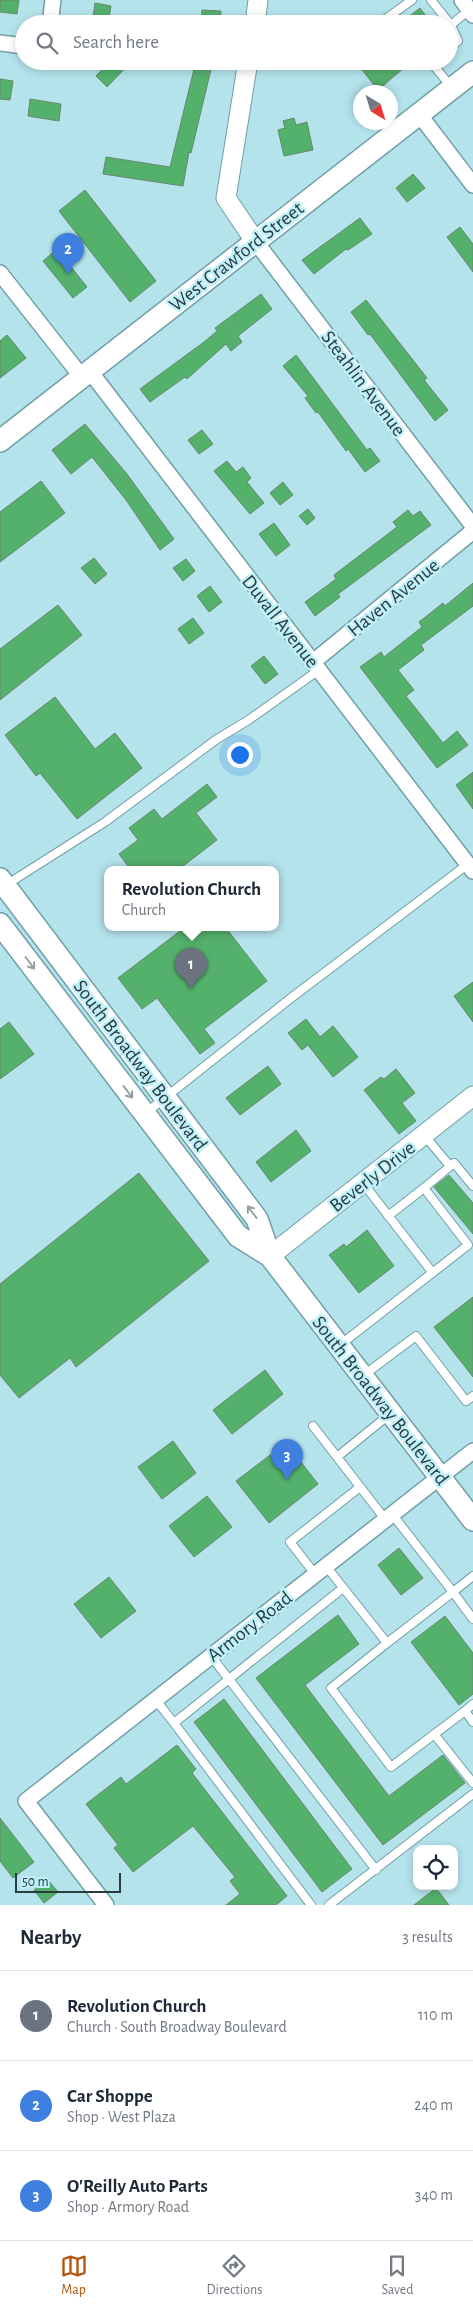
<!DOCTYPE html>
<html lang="en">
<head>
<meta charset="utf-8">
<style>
  :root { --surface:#fff; --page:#f6f6f7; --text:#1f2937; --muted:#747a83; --line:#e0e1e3; --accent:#b45309 }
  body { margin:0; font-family:"Alegreya Sans",sans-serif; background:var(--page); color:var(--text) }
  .controls { position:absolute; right:15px; bottom:15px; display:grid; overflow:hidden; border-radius:10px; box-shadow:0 2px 8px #0003 }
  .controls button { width:45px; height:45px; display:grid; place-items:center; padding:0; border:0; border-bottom:1px solid var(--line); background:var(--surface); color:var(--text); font:25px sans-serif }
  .compass { position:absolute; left:353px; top:85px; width:45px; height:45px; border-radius:50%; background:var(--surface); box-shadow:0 2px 8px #0003; rotate:142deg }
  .scale { position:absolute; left:15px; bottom:12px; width:106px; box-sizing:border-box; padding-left:5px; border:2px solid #293c3f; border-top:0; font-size:14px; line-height:18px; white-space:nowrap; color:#293c3f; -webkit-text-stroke:4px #c0f0f9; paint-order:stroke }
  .you { position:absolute; left:239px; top:754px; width:18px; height:18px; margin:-12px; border:4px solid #fff; border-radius:50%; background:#1a73e8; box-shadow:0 0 0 8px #1a73e833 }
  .badge { display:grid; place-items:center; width:32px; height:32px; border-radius:50%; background:var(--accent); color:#fff; font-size:16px; font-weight:700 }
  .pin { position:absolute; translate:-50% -41px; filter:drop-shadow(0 1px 2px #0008) }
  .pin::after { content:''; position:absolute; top:26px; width:18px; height:15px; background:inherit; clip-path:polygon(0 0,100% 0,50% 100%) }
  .popup { position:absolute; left:104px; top:866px; width:175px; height:65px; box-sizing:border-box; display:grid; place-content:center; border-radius:10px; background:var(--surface); filter:drop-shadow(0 1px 4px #0005); font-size:16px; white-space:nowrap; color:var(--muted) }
  .popup b { font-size:19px; color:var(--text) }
  .popup::after { content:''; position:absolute; left:50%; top:100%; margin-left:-10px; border:10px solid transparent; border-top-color:var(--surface) }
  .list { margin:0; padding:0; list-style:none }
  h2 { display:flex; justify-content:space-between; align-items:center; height:65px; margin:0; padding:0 20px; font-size:21px }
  h2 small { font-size:16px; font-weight:400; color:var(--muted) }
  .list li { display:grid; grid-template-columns:32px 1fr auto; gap:15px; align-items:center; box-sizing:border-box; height:90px; padding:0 20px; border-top:1px solid var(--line) }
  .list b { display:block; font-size:19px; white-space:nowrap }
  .list p { margin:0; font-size:16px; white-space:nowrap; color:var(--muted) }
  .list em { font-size:16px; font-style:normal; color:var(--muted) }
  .icon { flex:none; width:28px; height:28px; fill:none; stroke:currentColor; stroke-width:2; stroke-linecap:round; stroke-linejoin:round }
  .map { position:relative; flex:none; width:473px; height:1905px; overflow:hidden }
  .search { position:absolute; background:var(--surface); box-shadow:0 2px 8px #0003; left:15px; right:15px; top:15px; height:55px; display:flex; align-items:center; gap:12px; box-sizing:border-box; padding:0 18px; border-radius:28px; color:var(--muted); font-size:19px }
  .sheet { height:335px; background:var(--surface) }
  nav { display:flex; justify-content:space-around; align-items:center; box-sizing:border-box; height:70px; border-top:1px solid var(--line); background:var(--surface); font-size:14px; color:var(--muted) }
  nav a { display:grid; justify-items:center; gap:2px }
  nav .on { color:var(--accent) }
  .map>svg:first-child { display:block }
  .building { fill:#54b16c; stroke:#68866d }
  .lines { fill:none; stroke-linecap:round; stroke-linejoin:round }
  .service-casing { stroke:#719fa7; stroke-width:10 }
  .minor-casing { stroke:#719fa7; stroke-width:18 }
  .tertiary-casing { stroke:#719fa7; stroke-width:21 }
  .secondary-casing { stroke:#719fa7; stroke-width:24 }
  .service { stroke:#fff; stroke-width:8 }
  .minor { stroke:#fff; stroke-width:15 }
  .tertiary { stroke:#fff; stroke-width:19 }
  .secondary { stroke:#fff; stroke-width:21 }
  .oneway { stroke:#949e9f }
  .labels { text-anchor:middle; stroke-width:5; stroke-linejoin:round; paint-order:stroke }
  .street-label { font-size:20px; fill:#293c3f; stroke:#c0f0f9 }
</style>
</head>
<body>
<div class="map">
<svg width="473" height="1905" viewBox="0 0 473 1905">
  <rect width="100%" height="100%" fill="#b4e3ec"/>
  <path class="building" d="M0,0H19L17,14L0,12Z
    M95,3L111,6L108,24H92Z
    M420,8L432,24H399Z
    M202,10L221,11L220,24H201Z
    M110,61H132L107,87L96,76Z
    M196,61H213L191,153L189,152L183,186L103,174L106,157L170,167Z
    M355,61H412L378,90Z
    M0,79L13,81L10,100L0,99Z
    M30,99L61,104L59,121L28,116Z
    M294,118L296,125L307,122L313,150L284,156L278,130L285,128L283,121Z
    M413,174L425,188L407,202L396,188Z
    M85,190L156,281L130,302L59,211Z
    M360,218L372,234L348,250L346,249L314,274L302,260Z
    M460,227L473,244V272L447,237Z
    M57,249L87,287L73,298L43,261Z
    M261,294L272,309L238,336L242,342L231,351L226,344L187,379L185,377L150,402L140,389L204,342L217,331L215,328Z
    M366,300L427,378L424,380L448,410L435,421L370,334L368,335L351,312Z
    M7,335L26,358L0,378V341Z
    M296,355L367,450L370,448L380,461L365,472L348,449L346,451L318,412L316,413L305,398L308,396L283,366Z
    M85,424L127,474L174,539L160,550L126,500L92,457L71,474L52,450Z
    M202,430L213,444L199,454L188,440Z
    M227,461L236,472L243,467L251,478L247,482L264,503L250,514L214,471Z
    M41,481L65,513L0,562V512Z
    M283,482L293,495L280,505L270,493Z
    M308,509L315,518L307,525L299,516Z
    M408,510L413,516L420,511L431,525L338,594L340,597L315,616L305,602L336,579L334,575L397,527L393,522Z
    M274,523L290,545L276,556L259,534Z
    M94,558L107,574L95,584L81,568Z
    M186,559L195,571L183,581L173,568Z
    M473,583V606L421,645L424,650L398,670L414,690L406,696L443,743L457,731L468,745L437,768L360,667L381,652L384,657L422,627L419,622L443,603L445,606Z
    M210,586L222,602L209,612L197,596Z
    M58,605L82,635L0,700V649Z
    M193,618L204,633L189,644L178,629Z
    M264,656L278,674L265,684L251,666Z
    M55,697L95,749L115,733L142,768L77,819L40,773L36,776L5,735Z
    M473,772V809L456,785Z
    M207,784L217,797L196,813L217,840L178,870H131L119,854L138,840L129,828L154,809L162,819Z
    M184,928H226L267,981L204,1029L215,1043L200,1054L157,998L142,1009L118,978Z
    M473,982V1022L454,996Z
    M306,1019L320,1037L333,1026L358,1057L333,1077L308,1045L302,1050L288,1033Z
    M9,1022L34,1054L0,1079V1029Z
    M268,1066L281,1084L240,1115L226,1098Z
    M396,1069L415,1093L402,1103L416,1121L399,1134L364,1090L381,1077L384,1079Z
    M296,1130L311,1151L271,1182L256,1162Z
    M139,1173L209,1261L76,1367L70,1358L19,1398L0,1375V1284Z
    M449,1175L473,1203V1234L434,1187Z
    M367,1230L394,1266L359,1293L329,1255L344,1244L346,1247Z
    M473,1297V1377L434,1327Z
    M265,1370L283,1394L232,1434L213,1410Z
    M173,1441L196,1473L162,1499L138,1467Z
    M286,1443L318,1484L269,1523L236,1481Z
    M207,1496L232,1527L194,1557L169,1526Z
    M399,1548L423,1578L401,1595L378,1565Z
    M109,1577L136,1611L101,1638L74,1604Z
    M338,1615L359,1644L305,1685L389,1796L443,1755L465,1783L383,1845L256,1678Z
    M445,1616L473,1653V1694L459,1705L411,1642Z
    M224,1699L352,1869L322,1892L194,1722Z
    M177,1745L196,1769L192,1773L287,1896L276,1905H226L240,1894L230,1881L235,1877L193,1826L133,1872L114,1848L118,1845L86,1804L121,1777L126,1784Z
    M0,1818L34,1862L13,1878L0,1861Z
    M48,1880L58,1892L44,1903L34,1890Z
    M436,1888L449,1905H414Z"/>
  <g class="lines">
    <g class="service-casing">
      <path id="service" d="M431,0L451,25L469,10
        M380,23L412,0
        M449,49L458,41L451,25
        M435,61V67L452,88
        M6,885L105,822L217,739L247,721L319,670
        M147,1112L291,998L468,864
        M424,1135L450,1166
        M363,1183L432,1272
        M424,1188L454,1163L473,1186
        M340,1345L468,1245L424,1188L388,1216
        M364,1375L416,1336L466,1401L473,1396
        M313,1426L385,1519
        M337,1457L390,1414
        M326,1566L387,1643L453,1592L392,1514
        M315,1574L290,1542L360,1487
        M473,1576L453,1592L473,1619
        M387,1643L331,1688L391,1767L465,1711L473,1722
        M211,1656L376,1870
        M155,1699L174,1723
        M465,1711L473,1704
        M434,1734L473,1783
        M311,1905L174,1723L343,1588
        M329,1905L473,1794"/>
    </g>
    <g class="minor-casing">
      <path id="minor" d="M462,0L473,15
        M50,24L53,0
        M0,43L24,46
        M419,114L473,185
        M255,241L473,526
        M0,273L81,376
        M89,370L473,871
        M313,662L473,531
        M106,1905L26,1801L473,1451"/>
    </g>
    <g class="tertiary-casing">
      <path id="tertiary" d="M255,24L258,0
        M248,61L226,198L255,241
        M270,1256L473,1096"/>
    </g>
    <g class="secondary-casing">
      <path id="secondary" d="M0,441L473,72
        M0,879L257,1219L270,1256L473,1520
        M0,924L238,1236L270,1256"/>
    </g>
    <use href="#service" class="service"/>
    <use href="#minor" class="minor"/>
    <use href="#tertiary" class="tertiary"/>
    <use href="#secondary" class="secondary"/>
  </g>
  <defs><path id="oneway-shaft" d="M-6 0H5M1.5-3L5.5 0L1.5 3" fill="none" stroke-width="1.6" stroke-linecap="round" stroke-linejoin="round" transform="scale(1.25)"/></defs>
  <g class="oneway">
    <use href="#oneway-shaft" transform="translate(30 963) rotate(53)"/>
    <use href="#oneway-shaft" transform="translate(128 1092) rotate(53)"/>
    <use href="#oneway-shaft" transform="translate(252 1212) rotate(-127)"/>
  </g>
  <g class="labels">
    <g class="street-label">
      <text transform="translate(236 256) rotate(-38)" y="7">West Crawford Street</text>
      <text transform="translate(364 383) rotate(53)" y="7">Steahlin Avenue</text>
      <text transform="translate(393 597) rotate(-39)" y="7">Haven Avenue</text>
      <text transform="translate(281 621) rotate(52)" y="7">Duvall Avenue</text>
      <text transform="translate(141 1065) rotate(53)" y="7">South Broadway Boulevard</text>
      <text transform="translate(372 1176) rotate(-38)" y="7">Beverly Drive</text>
      <text transform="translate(381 1400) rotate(52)" y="7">South Broadway Boulevard</text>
      <text transform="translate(249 1626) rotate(-38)" y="7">Armory Road</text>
    </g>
  </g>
</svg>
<div class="controls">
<button><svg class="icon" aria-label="locate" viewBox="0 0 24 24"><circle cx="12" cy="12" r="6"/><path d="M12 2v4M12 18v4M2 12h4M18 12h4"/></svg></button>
</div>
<svg class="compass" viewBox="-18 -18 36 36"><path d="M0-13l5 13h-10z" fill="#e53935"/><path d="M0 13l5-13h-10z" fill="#747a83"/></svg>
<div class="scale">50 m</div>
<div class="you"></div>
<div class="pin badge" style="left:191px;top:989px;background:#6b7280">1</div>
<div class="popup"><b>Revolution Church</b>Church</div>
<div class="pin badge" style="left:68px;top:274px;background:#3f7fe0">2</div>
<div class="pin badge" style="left:287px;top:1480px;background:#3f7fe0">3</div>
<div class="search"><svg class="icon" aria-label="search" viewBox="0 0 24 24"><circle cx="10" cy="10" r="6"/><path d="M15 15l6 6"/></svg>Search here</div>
</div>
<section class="sheet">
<h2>Nearby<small>3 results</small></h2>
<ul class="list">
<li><span class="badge" style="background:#6b7280">1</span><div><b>Revolution Church</b><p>Church · South Broadway Boulevard</p></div><em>110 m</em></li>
<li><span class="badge" style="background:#3f7fe0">2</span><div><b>Car Shoppe</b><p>Shop · West Plaza</p></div><em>240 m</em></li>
<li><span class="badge" style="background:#3f7fe0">3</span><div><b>O'Reilly Auto Parts</b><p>Shop · Armory Road</p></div><em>340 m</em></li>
</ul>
</section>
<nav>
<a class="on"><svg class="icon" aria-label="map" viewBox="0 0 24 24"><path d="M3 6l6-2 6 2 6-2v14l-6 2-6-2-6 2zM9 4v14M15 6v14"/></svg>Map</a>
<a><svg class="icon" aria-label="directions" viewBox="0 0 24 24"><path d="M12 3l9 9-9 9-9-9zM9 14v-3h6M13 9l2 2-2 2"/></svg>Directions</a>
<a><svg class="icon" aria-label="saved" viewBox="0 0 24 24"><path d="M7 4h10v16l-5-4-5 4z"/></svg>Saved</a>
</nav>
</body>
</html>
